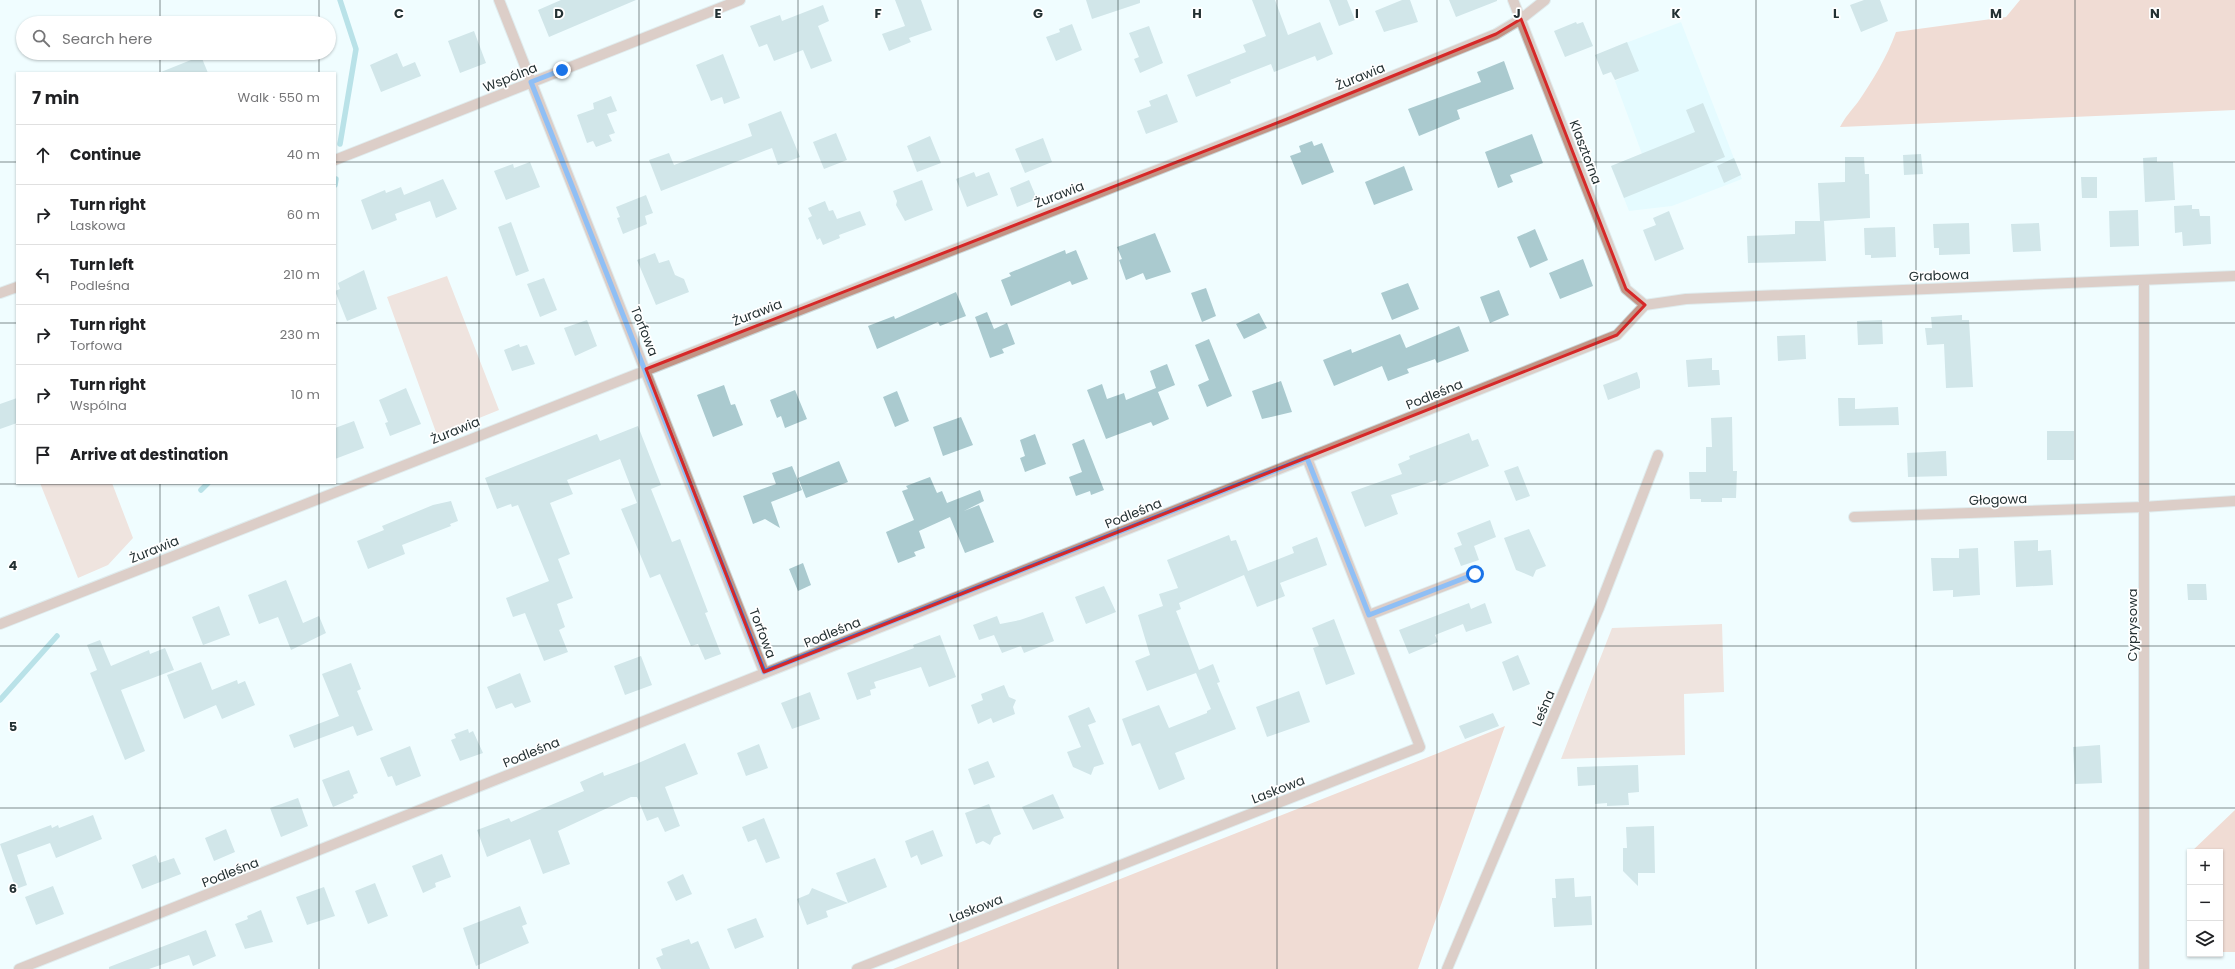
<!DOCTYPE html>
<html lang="en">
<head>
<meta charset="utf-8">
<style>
  :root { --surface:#fff; --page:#f6f6f6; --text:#202124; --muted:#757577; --line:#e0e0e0 }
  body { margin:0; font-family:Poppins,sans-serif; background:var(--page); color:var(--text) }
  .controls { position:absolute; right:12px; bottom:12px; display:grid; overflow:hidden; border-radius:0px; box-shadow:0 1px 3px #0004 }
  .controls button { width:36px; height:36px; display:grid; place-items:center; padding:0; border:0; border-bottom:1px solid var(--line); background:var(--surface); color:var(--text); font:20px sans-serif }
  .stop { position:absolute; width:12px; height:12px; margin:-9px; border:3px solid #1a73e8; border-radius:50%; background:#fff }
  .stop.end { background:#1a73e8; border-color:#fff; box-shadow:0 1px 4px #0008 }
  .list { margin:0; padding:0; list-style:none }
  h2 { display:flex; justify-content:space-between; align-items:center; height:52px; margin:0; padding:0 16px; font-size:17px }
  h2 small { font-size:13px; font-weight:400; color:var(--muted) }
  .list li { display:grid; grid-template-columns:26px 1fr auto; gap:12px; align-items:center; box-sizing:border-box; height:60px; padding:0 16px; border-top:1px solid var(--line) }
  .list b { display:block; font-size:15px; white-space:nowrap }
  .list p { margin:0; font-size:13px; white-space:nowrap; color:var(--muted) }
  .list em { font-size:13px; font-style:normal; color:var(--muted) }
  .icon { flex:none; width:22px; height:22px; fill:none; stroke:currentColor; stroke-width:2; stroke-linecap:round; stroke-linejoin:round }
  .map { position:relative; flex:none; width:2235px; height:969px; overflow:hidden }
  .search { position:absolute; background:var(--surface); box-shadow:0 1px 3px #0004; left:16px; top:16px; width:320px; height:44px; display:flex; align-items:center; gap:10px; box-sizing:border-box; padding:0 14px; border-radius:22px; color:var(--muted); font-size:15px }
  .panel { position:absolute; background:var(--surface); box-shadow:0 1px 3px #0004; left:16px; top:72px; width:320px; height:412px; border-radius:0px }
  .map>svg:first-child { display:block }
  .built { fill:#d7f9fe }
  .green { fill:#eec5b8 }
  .forest { fill:#efb3a0 }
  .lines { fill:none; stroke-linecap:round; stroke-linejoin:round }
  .stream { stroke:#77c1cc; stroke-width:5.5 }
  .building { fill:#aacacf }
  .minor-casing { stroke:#cbd8da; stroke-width:12 }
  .tertiary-casing { stroke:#cbd8da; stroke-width:12 }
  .minor { stroke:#c39485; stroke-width:10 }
  .tertiary { stroke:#c39485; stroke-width:10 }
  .route { stroke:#1a73e8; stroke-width:5 }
  .marked { fill:none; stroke:#d62828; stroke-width:3; stroke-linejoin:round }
  .grid { fill:none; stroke:#233032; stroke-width:1; stroke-opacity:0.55 }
  .labels { text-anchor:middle; stroke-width:3.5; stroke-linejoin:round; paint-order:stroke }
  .street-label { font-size:13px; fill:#233032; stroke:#fff }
  .grid-label { font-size:13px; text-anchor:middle; font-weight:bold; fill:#233032; stroke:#fff; stroke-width:3.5; stroke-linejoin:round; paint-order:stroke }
</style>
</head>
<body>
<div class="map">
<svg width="2235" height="969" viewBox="0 0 2235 969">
  <rect width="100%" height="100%" fill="#f0fdff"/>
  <path class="built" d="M1681,22L1742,179L1672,206L1629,211L1611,166L1642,154L1615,81L1626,76L1615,47Z"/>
  <path class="green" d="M447,276L499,410L437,435L387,297Z
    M40,483H112L133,538L108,565L78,578Z
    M1722,624L1724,692L1684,694L1685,755L1561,759L1612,628Z"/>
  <path class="forest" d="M2020,0H2235V110L1840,127C1845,117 1851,111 1858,102C1873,80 1887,57 1896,32L2006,17Z
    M1505,726L1418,969H893L1436,754Z
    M2235,810V952H2220V852H2191Z"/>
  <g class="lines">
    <path class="stream" d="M340,144L356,49L340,0
      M335,185L336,179
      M201,490L208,483
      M0,700L57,636"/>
  </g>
  <path class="building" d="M561,0H636L549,37L538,10Z
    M895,0H921L932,30L909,38L911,42L889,51L882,34L905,26Z
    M1086,0H1140V3L1092,19Z
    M1252,0H1275L1288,35L1320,22L1333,54L1317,61L1315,56L1274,72L1271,64L1230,80L1231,83L1196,97L1187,75L1246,52L1243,45L1266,36Z
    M1329,0H1347L1355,20L1339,26Z
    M1402,0H1410L1418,22L1384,32L1375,11Z
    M1449,0H1497V1L1456,17Z
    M1864,0H1880L1888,21L1861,32L1850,5Z
    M823,5L829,21L818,26L832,61L811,69L803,50L774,61L767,44L759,47L750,26L780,15L782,21Z
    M1576,22L1577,24L1583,22L1593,46L1565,57L1554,31Z
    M1072,24L1082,50L1056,61L1046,37L1060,32L1059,29Z
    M1149,26L1163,63L1140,73L1134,59L1139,57L1129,33Z
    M474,31L486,63L460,73L448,41Z
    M1627,42L1639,71L1615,80L1611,72L1603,75L1595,55Z
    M397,53L403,67L415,62L421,76L381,92L370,65Z
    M723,54L740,98L724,104L722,97L711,101L696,65Z
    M201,56L208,73H161V72Z
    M1504,61L1514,89L1457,110L1460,119L1419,136L1408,109L1481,82L1477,72Z
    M1167,94L1178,122L1146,134L1137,111L1151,106L1149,101Z
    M611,96L617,111L607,114L615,133L609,135L612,141L596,147L593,141L587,143L577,115L594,109L593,103Z
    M1703,103L1725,157L1624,198L1611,166L1695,132L1686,110Z
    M781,111L800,157L778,165L772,148L661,191L649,160L669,153L674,165L752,136L748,124Z
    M836,133L847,160L824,169L813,142Z
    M1532,134L1543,163L1510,175L1513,182L1498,188L1485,152Z
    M930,136L941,163L917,172L907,146Z
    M1043,138L1052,162L1025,173L1015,149Z
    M1312,141L1314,146L1322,143L1334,172L1302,185L1290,156L1301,152L1299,146Z
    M1921,154L1923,174L1904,175L1903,155Z
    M1845,157H1864L1865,174H1869L1870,218L1824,221L1826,261L1748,263L1747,236L1795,234V221H1820L1818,183L1845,182Z
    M2157,157V162H2173L2175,200L2145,202L2143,158Z
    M1734,158L1741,175L1724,183L1717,166Z
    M530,162L540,187L506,200L494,171L513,164L514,168Z
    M1404,166L1413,190L1374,205L1365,182Z
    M974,172L976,177L989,172L998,195L967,207L956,179Z
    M2081,177H2097V198H2082Z
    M443,179L457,209L436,218L430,201L395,214L397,220L372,230L361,200L385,190L386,193L401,187L404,195Z
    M922,180L933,210L905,221L896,205L897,201L893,191Z
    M1029,180L1037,199L1017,207L1010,188Z
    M646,195L653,213L645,216L647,224L623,234L617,218L620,217L616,207Z
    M825,201L829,211L833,210L837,219L860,211L866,225L839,235L840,238L823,245L820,238L817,240L808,218L812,216L808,208Z
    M2192,205V209H2199L2200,216H2210L2211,244L2183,246L2182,232L2175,233L2174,206Z
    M2138,210L2139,246L2110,247L2109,211Z
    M1669,211L1684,249L1655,261L1643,230L1656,225L1653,218Z
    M511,222L529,271L516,276L498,227Z
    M1969,223L1970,254L1939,255V248H1934L1933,224Z
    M2039,223L2041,251L2013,252L2011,224Z
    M1895,227L1896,257L1871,258V255H1865L1864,228Z
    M1535,229L1548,260L1530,268L1517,237Z
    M1155,233L1171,272L1146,280L1143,273L1126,280L1119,260L1122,259L1117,247Z
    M1065,250L1066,254L1076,250L1088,279L1072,285L1070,281L1011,306L1001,280L1011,276L1009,273Z
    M655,253L659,263L669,260L675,275L684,279L689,292L656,305L637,260Z
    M1583,259L1593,286L1560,299L1549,273Z
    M364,270L377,309L347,321L335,291L340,289L338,283Z
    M544,278L557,310L540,317L527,284Z
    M1408,283L1419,309L1392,320L1381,293Z
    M1206,288L1216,316L1202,322L1191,293Z
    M1499,290L1509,315L1490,323L1480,297Z
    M956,292L966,316L940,326L938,322L877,349L868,326L894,316L895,319Z
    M987,312L994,329L1007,323L1015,344L1002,349L1004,353L990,358L975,317Z
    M1259,313L1267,328L1244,339L1236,324Z
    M1962,315V320H1969L1973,387L1946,388L1944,344L1927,345L1925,328H1932L1931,317Z
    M587,320L597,346L575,356L564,328Z
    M1882,320L1883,344L1858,345L1857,321Z
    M1459,326L1469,351L1437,363L1435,359L1407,369L1409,373L1388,381L1382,366L1334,386L1323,360L1351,349L1352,353L1400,334L1406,348Z
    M1805,335L1806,359L1778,361L1777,336Z
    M1209,339L1232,396L1207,407L1198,385L1209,380L1195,345Z
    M519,344L520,347L527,345L535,364L512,371L504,350Z
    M1712,358V370H1719L1720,385L1688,387L1686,360Z
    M1167,364L1175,385L1158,392L1169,419L1153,426L1151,422L1106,439L1087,390L1102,384L1107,399L1124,393L1126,400L1156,388L1150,371Z
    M1637,372L1640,381V388L1608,400L1603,385Z
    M1281,381L1292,412L1262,419L1252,391Z
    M724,385L731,405L735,404L743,425L713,437L697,395Z
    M406,388L421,424L390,436L385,423L388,422L379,400Z
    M795,390L807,419L785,428L781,416L777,418L770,400Z
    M897,391L909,421L895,427L883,397Z
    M17,398V423L0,429V404Z
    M1838,398H1855V409L1898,407L1899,425L1839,426Z
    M961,417L973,445L943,456L933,427Z
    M1732,417L1733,471H1737L1736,498H1722V502H1701V499H1690L1689,472H1706V447H1712L1711,418Z
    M354,421L364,448L335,459V428Z
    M638,426L661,485L651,489L672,542L680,539L708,612L705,613L721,654L705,660L698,644L691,646L660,574L650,578L621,509L637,503L620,459L567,480L573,494L550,503L570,554L558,559L573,598L557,604L565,627L559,630L568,652L544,661L525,613L513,617L506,598L549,581L518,505L512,507L511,504L497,509L485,478L597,434L600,441Z
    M2047,431H2074V460H2047Z
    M1469,433L1472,441L1478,439L1489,466L1439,486L1437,480L1391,495L1398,514L1365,527L1351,492L1402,474L1398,464L1410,459L1409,456Z
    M1035,434L1046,464L1025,472L1020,458L1025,456L1020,440Z
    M1084,439L1104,490L1091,495L1090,491L1076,496L1069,477L1082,472L1072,444Z
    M1946,451L1947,476L1908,477L1907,453Z
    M839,461L848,482L806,498L798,478Z
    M792,466L802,490L771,502L780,528L765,519L753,524L743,496L776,484L772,473Z
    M1518,466L1530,496L1516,501L1504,471Z
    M930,477L937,493L942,491L947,503L980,490L984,501L964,511L979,505L994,542L965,553L950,517L919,531L925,548L914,552L916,556L898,563L886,532L914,520L902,491L908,489L906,486Z
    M451,501L458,521L450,524L451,526L402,545L405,554L368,569L357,541L384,530L382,526L433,505Z
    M1490,520L1496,537L1474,546L1479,560L1461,566L1454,548L1462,545L1457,533Z
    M1529,529L1546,566L1536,570L1533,577L1516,570L1504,538Z
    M1229,535L1231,541L1236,540L1248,571L1294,553L1292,547L1317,537L1327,565L1280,583L1285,596L1257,607L1244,575L1179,603L1181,609L1176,611L1178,616L1199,670L1213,664L1220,682L1217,683L1236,729L1175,753L1185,779L1159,790L1140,743L1132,746L1122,719L1159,705L1169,728L1207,713V711L1211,709L1196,673L1147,691L1135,661L1150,655L1138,615L1163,606L1159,594L1178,588L1167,560Z
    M2038,540V551L2051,550L2053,585L2016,587L2014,541Z
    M1978,548L1980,595L1953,597V590L1933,591L1931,558H1959V549Z
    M803,563L811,585L798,591L789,569Z
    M286,580L303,623L319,616L326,633L291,650L278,617L259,624L248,595Z
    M2187,584H2206L2207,600H2188Z
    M1104,586L1116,612L1086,624L1075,597Z
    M1469,603L1471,609L1485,603L1492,623L1466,632L1463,624L1435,635L1438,642L1409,654L1399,630Z
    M219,606L230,635L203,645L192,617Z
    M1043,612L1054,641L1024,653L1021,646L1002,653L994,635L979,640L973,625L997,616L1000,624L1020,620Z
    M1334,619L1355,674L1326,685L1313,648L1319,646L1312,628Z
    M940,635L956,677L929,687L921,667L874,682L876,688L870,690L871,695L857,700L847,673L914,648L913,645Z
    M100,640L111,666L149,650L150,654L165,648L174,670L121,690L145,751L125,760L90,673L97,670L87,645Z
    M1518,655L1530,684L1513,691L1502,662Z
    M641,656L652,685L625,695L614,666Z
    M201,662L212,690L237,680L238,684L245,681L255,705L222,719L216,705L184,719L167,675Z
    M351,663L361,689L357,691L373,730L357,736L353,726L294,748L289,735L339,716L322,674Z
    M520,673L531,702L515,708L512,703L496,709L487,687Z
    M1004,685L1009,697L1016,700L1013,707L1015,714L993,723L991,718L978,724L971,705L983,700L981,694Z
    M1299,691L1310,722L1267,737L1256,707Z
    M810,692L820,719L792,729L781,703Z
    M1089,707L1096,722L1088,725L1104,764L1094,767L1091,775L1073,767L1067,752L1081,747L1068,716Z
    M1493,713L1499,726L1465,739L1459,726Z
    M468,729L469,733L473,731L483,753L460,761L451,740L456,738L454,734Z
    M685,743L698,774L665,787L680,826L665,832L658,817L647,821L637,797H631L558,831L570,864L543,874L530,839L487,857L477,830L509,818L511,822L584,791L580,782L603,772L604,776L636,764Z
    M759,744L768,768L746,776L737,753Z
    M2100,745L2102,783L2075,784L2073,747Z
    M410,746L421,776L396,786L392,776L388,777L380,758Z
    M988,761L995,777L974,785L968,769Z
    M1638,765L1639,792L1628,793L1629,805L1607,806V803L1595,804V785L1578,786L1577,767Z
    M349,770L358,793L353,795L354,798L333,807L322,780Z
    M1053,794L1064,818L1033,830L1022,807Z
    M298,798L308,826L281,837L270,808Z
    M989,804L1001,834L994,837L990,845L983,841L976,844L965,813Z
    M93,815L102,839L56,858L50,843L17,855L27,885L16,889L0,844L51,825L52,828L58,825L59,828Z
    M764,818L780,858L766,863L756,839L748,842L742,827Z
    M1654,826L1655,873H1638V886L1623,871V848H1627L1626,827Z
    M226,829L235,852L214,861L205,838Z
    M933,830L943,856L921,865L917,855L911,858L905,841Z
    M442,854L451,877L435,883L436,887L423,893L412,866Z
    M156,855L159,863L174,858L181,874L142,889L132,865Z
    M875,858L887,887L848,903L836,873Z
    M683,874L692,894L676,901L667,882Z
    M1574,878L1575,897L1591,896L1592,925L1554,927L1552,898H1556L1555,879Z
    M375,883L388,916L368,924L355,891Z
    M53,886L64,914L36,925L25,897Z
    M324,887L335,916L307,925L296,897Z
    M812,888L848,903L826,911L828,917L807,925L797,899L809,894Z
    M520,906L527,924L522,926L529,943L476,966L463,928Z
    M261,910L273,942L245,949L235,924L248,919L247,916Z
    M756,918L764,937L735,949L727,929Z
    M206,930L216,956L193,966L189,955L149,969H109V967Z
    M689,939L691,944L698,941L710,969H661L656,958L663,955L661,949Z"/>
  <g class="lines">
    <g class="minor-casing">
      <path id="minor" d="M499,0L764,672
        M1513,0L1626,289L1645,305
        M335,160L740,0
        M2144,280V969
        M0,293L17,287
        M1854,517L2143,507L2235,501
        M1369,615L1475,574
        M0,624L1287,119L1496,34L1521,19L1545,0
        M857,969L1420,747L1307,458
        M1447,969L1599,608L1658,455"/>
    </g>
    <g class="tertiary-casing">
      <path id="tertiary" d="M19,969L1617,335L1645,305L1686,299L2235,276"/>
    </g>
    <use href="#minor" class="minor"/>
    <use href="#tertiary" class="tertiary"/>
  </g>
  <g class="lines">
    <path class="route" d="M562,70L531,82L764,672L1307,458L1369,615L1475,574"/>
  </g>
  <path d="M0 0H2235V969H0ZM1521,19L1626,289L1645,305L1617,335L764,672L646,369L1287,119L1496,34Z" fill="#f0fdff" fill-opacity=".55" fill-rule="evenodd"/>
  <path class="marked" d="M1521,19L1626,289L1645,305L1617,335L764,672L646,369L1287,119L1496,34Z"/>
  <path class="grid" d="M160,0V23M319,0V23M479,0V969M639,0V969M798,0V969M958,0V969M1118,0V969M1277,0V969M1437,0V969M1596,0V969M1756,0V969M1916,0V969M2075,0V969M160,53V73M319,53V73M0,162H17M335,162H2235M0,323H17M335,323H2235M160,483V969M319,483V969M0,484H2235M0,646H2235M0,808H2235"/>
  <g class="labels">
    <g class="street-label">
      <text transform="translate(1360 76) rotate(-22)" y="5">Żurawia</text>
      <text transform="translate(510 77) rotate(-22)" y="5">Wspólna</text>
      <text transform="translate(1586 152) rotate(69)" y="5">Klasztorna</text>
      <text transform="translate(1059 194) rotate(-21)" y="5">Żurawia</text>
      <text transform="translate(1939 275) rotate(-2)" y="5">Grabowa</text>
      <text transform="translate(757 312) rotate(-21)" y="5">Żurawia</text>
      <text transform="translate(645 331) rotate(68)" y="5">Torfowa</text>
      <text transform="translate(1434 394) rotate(-22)" y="5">Podleśna</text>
      <text transform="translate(455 430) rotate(-22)" y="5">Żurawia</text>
      <text transform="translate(1998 499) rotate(-2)" y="5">Głogowa</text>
      <text transform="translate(1133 513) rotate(-22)" y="5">Podleśna</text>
      <text transform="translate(154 549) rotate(-22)" y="5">Żurawia</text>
      <text transform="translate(2132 625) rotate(-90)" y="5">Cyprysowa</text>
      <text transform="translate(832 632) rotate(-22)" y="5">Podleśna</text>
      <text transform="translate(763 633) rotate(69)" y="5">Torfowa</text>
      <text transform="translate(1543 708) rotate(-67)" y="5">Leśna</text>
      <text transform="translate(531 752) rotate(-22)" y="5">Podleśna</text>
      <text transform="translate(1278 789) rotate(-21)" y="5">Laskowa</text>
      <text transform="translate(230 872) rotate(-21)" y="5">Podleśna</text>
      <text transform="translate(976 908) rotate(-21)" y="5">Laskowa</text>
    </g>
  </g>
  <g class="grid-label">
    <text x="399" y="18">C</text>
    <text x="559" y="18">D</text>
    <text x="718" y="18">E</text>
    <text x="878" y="18">F</text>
    <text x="1038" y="18">G</text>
    <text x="1197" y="18">H</text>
    <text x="1357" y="18">I</text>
    <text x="1517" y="18">J</text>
    <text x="1676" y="18">K</text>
    <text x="1836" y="18">L</text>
    <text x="1996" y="18">M</text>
    <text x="2155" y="18">N</text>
    <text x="13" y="570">4</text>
    <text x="13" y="731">5</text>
    <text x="13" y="893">6</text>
  </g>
</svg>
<div class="controls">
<button>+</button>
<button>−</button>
<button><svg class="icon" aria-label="layers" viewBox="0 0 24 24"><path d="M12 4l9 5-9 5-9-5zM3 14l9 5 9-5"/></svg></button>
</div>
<div class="stop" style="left:1475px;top:574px"></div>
<div class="stop end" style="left:562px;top:70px"></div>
<div class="search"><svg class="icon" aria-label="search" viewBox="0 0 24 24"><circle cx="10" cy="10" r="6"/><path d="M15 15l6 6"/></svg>Search here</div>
<section class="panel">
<h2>7 min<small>Walk · 550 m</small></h2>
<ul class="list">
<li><svg class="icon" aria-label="ahead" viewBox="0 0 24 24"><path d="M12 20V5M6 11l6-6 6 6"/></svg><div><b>Continue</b></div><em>40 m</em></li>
<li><svg class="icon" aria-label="right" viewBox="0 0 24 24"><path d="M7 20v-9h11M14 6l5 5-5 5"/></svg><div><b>Turn right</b><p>Laskowa</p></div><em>60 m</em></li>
<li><svg class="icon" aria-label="left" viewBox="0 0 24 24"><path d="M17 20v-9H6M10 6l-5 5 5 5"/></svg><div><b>Turn left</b><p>Podleśna</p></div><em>210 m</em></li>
<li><svg class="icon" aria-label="right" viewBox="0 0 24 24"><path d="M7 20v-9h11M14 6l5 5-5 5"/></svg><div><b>Turn right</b><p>Torfowa</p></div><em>230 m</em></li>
<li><svg class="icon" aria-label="right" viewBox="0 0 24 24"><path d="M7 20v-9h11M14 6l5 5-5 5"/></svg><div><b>Turn right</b><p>Wspólna</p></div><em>10 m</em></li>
<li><svg class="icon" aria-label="arrive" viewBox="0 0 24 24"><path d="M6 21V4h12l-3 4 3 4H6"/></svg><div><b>Arrive at destination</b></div></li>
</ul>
</section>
</div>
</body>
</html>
